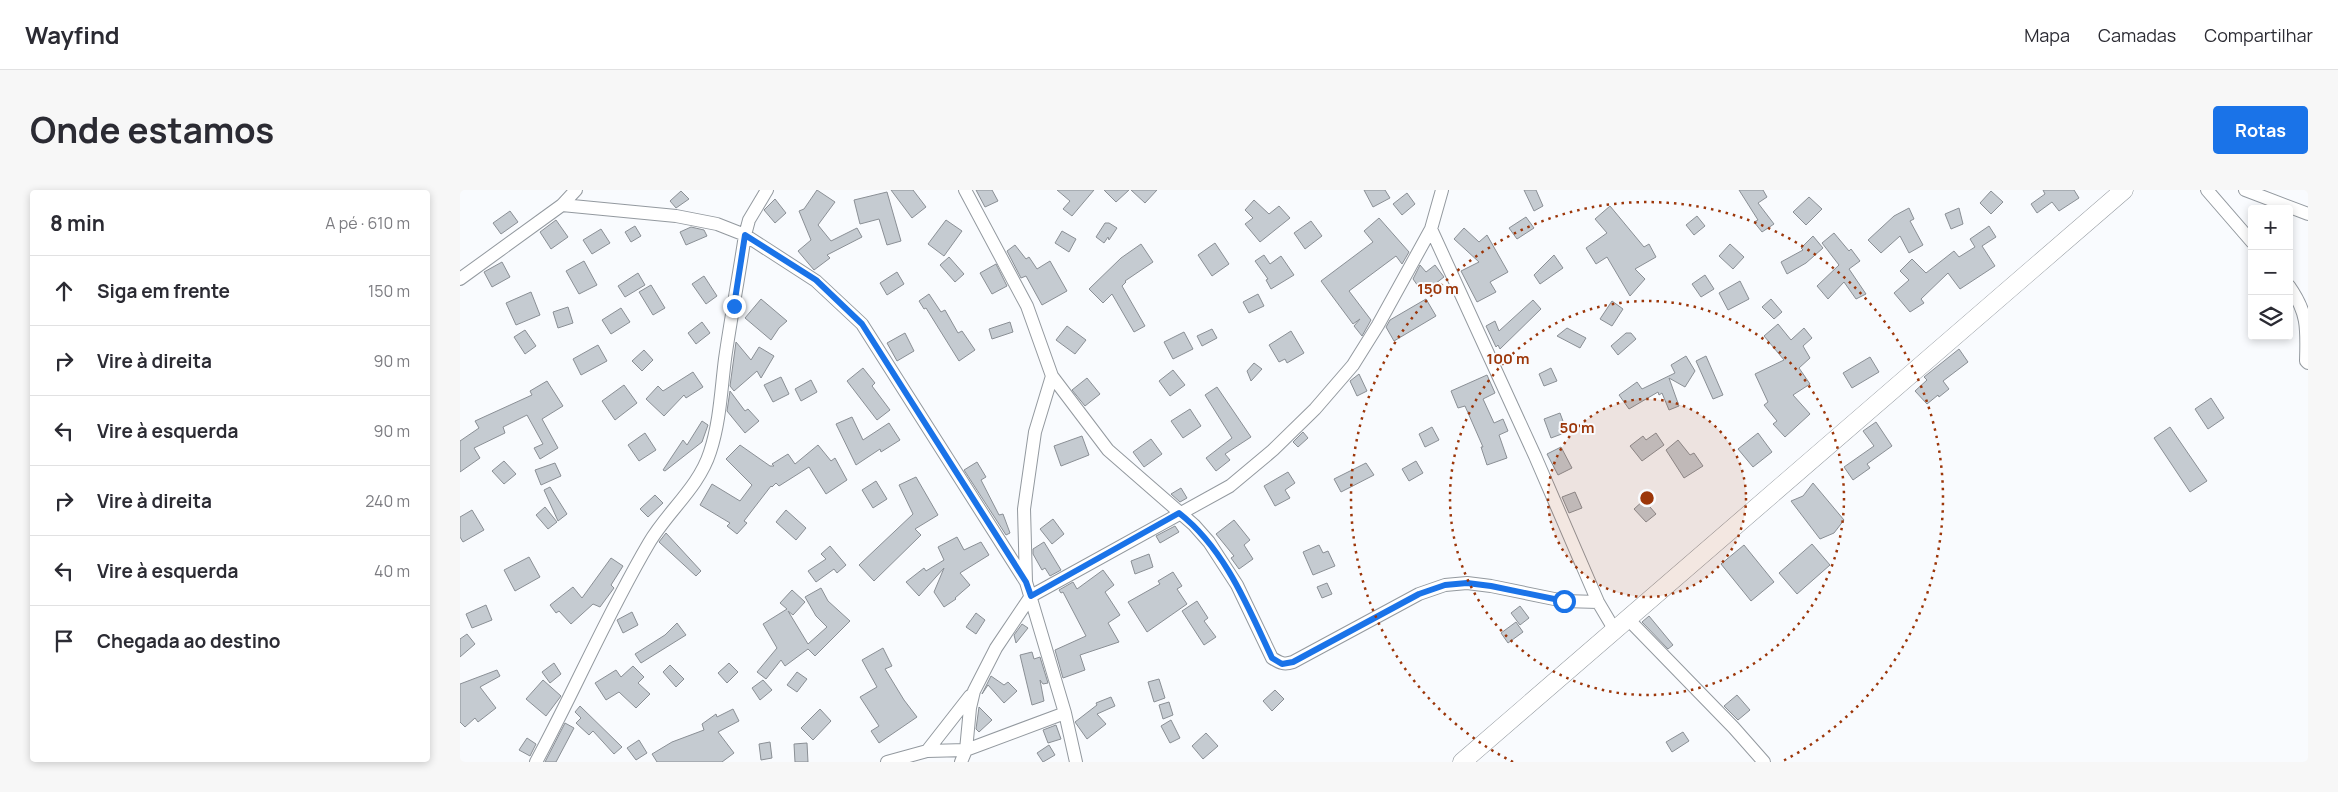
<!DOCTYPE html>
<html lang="pt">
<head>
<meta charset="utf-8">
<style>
  :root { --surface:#fff; --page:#f7f7f7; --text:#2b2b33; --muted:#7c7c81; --line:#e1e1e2; --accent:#1a73e8 }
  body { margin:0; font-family:Manrope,sans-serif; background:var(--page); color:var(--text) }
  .controls { position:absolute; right:15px; top:15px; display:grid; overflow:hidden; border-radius:5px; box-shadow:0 2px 8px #0003 }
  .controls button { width:45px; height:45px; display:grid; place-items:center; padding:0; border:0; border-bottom:1px solid var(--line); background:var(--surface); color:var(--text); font:25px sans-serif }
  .stop { position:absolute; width:15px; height:15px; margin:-11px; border:4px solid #1a73e8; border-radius:50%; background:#fff }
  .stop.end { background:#1a73e8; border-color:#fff; box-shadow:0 1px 5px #0008 }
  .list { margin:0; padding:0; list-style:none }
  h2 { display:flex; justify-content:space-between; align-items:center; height:65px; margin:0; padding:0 20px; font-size:21px }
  h2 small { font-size:16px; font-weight:400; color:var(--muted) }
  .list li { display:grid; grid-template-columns:32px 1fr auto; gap:15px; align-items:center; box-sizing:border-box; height:70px; padding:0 20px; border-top:1px solid var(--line) }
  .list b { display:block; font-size:19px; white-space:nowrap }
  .list em { font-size:16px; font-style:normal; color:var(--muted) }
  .icon { flex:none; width:28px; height:28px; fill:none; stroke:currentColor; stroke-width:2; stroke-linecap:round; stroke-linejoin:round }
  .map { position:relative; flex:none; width:1848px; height:572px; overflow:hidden; border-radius:5px }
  header { display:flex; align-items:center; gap:30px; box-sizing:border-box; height:70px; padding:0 25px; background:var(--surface); border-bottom:1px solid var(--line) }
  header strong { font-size:24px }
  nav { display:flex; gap:28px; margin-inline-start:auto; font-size:18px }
  .intro { display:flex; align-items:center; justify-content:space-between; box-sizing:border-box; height:120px; padding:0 30px }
  h1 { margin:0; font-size:35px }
  .button { padding:12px 22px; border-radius:5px; background:var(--accent); color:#fff; font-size:18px; font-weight:700 }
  main { display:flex; gap:30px; padding:0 30px }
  aside { flex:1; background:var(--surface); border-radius:5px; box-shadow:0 2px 8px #0003 }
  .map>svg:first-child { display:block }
  .building { fill:#c5cbd1; stroke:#8a8f95 }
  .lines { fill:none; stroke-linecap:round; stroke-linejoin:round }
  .street-casing { stroke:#93999f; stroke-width:14 }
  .secondary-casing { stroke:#93999f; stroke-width:19 }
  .street { stroke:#fff; stroke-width:12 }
  .secondary { stroke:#fff; stroke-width:18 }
  .route { stroke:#1a73e8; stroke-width:6 }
  .ring { fill:none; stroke:#9c3609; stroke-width:2.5; stroke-dasharray:2.5 5 }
  .centre { fill:#9c3609; stroke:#f9fbfe; stroke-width:2.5 }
  .ring-label { font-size:15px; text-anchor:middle; font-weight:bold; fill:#9c3609; stroke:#f9fbfe; stroke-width:4; stroke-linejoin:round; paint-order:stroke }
</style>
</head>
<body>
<header>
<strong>Wayfind</strong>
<nav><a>Mapa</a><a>Camadas</a><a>Compartilhar</a></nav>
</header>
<div class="intro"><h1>Onde estamos</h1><a class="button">Rotas</a></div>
<main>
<aside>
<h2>8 min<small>A pé · 610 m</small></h2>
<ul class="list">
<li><svg class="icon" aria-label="ahead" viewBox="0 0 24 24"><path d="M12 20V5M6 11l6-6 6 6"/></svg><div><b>Siga em frente</b></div><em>150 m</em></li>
<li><svg class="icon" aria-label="right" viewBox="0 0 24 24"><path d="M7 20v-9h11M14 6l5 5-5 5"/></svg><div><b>Vire à direita</b></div><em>90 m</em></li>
<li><svg class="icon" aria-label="left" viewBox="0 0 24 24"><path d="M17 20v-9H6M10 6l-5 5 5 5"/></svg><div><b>Vire à esquerda</b></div><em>90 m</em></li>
<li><svg class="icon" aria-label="right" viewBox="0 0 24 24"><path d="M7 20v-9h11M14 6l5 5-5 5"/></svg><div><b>Vire à direita</b></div><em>240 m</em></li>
<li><svg class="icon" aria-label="left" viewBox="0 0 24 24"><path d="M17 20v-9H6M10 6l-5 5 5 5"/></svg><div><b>Vire à esquerda</b></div><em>40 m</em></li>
<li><svg class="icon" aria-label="arrive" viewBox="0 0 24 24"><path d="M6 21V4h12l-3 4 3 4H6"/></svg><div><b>Chegada ao destino</b></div></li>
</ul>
</aside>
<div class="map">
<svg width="1848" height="572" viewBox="0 0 1848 572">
  <rect width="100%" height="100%" fill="#f9fbfe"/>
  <path class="building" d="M357,0L375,12L358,35L371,51L397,38L402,47L367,65L370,68L354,80L338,61L351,50L339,21L344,19Z
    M431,0H453L466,17L452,28Z
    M516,0H532L538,11L525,17Z
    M597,0H634L612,26L603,19L610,11Z
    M644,0H669L656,12Z
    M671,0H697L685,13Z
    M904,0H925L930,8L913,17Z
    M1064,0H1076L1083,16L1074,21Z
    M1279,0H1303L1307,7L1298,13L1314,34L1302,42L1294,32L1298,30Z
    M1583,0H1614L1619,8L1599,21L1592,12L1577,23L1571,14L1585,4Z
    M221,1L229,9L216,18L210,11Z
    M1531,1L1543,12L1531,24L1520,13Z
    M427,2L441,51L427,55L419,29L400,34L394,10Z
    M947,3L955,14L942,25L933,14Z
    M1349,7L1362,19L1346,35L1333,22Z
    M315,9L326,23L315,33L304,20Z
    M794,10L809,24L819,16L830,28L800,52L785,34L793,28L785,20Z
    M1150,16L1184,57L1189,54L1196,67L1175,79L1185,89L1170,106L1147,67L1136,74L1126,58L1147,43L1135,29Z
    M1449,18L1454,29L1450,31L1463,55L1449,63L1440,46L1421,63L1408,50L1434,26Z
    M1499,18L1503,34L1491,39L1485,24Z
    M50,21L58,32L41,44L33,33Z
    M1237,26L1245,36L1234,45L1226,35Z
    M1066,27L1074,38L1057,49L1049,38Z
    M919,28L949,62L942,74L936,66L889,101L911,130L902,146L894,136L900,129L893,134L861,91L913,52L904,41Z
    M96,30L108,47L91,59L80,42Z
    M486,30L502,41L484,66L468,54Z
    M851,31L862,46L845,59L834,43Z
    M645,33H649L657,38L649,50L648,47L644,53L636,47Z
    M175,36L181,46L171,52L165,42Z
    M1529,36L1536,47L1522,56L1535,76L1500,99L1488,83L1461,109L1464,113L1450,122L1434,103L1449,90L1440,81L1452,69L1466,83L1494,61L1499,67L1515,57L1510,49Z
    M231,37L244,40L247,46L226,55L220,42Z
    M1004,38L1019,52L1027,45L1048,82L1030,92L1036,102L1017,112L1001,81L1019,72L994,49Z
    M141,39L150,53L132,64L123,50Z
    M602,41L616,49L609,62L595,53Z
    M1374,43L1389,61L1391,59L1400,71L1389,79L1406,104L1396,109L1384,92L1368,109L1357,96L1379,75L1362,53Z
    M1353,46L1363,58L1346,73L1327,84L1321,72L1343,60L1341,58Z
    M755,53L769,74L752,86L738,65Z
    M681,54L693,72L665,91L666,92L662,96L685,136L674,142L652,104L643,113L629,99L661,68Z
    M1270,54L1284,67L1273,79L1259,66Z
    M555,55L566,69L569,67L577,79L590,71L607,101L582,115L566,86L561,88L547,61Z
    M804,65L810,74L821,66L834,85L811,99L806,90L808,89L795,71Z
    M1094,65L1103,78L1080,94L1074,85Z
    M489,67L504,84L495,92L480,75Z
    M124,71L137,95L119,104L106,81Z
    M42,72L50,87L32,97L24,82Z
    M536,74L547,96L532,104L520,83Z
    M960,75L966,82L975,75L984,87L963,103L953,89Z
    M437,82L444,94L427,105L420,93Z
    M178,83L185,95L165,107L158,96Z
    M1245,85L1254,99L1241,107L1232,94Z
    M244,86L257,106L246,114L232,94Z
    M1280,91L1289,109L1268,120L1259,103Z
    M191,95L205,118L193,125L179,102Z
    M71,102L80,125L56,135L46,113Z
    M469,104L481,122L485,120L498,143L502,141L515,160L499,171L466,118L464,119L459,111Z
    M798,104L804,116L789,123L783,112Z
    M301,109L327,131L319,138L311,150L285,128Z
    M966,109L976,126L934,151L926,137L930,130Z
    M1311,109L1322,122L1314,129L1302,117Z
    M1073,110L1081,119L1040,159L1038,155L1036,157L1026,136L1035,131L1039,141Z
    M1152,111L1163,119L1152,136L1140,129Z
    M108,117L113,133L98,138L93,122Z
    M161,118L170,132L151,144L142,130Z
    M242,132L250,143L236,154L228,143Z
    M550,132L553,142L532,149L529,139Z
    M1318,134L1331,150L1344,138L1352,148L1343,156L1350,168L1339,178L1350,194L1333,205L1350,224L1325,247L1313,234L1317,231L1304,215L1308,212L1295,184L1324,170L1304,146Z
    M607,136L626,150L615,164L596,150Z
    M1107,138L1126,148L1120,158L1097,146Z
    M752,139L757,148L742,156L737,146Z
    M65,140L76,156L65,164L54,147Z
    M831,141L844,163L827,173L825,169L819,172L809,155Z
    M724,142L733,159L713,169L704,152Z
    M445,143L454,161L437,171L427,153Z
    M1166,143H1171L1176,149L1158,165L1151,156Z
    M276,152L291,170L299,157L314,166L301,188L297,181L274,201L270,196Z
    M138,155L147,171L121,185L113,169Z
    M1499,159L1508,172L1483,191L1489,199L1479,207L1478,205L1467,214L1455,201L1467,190L1464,187Z
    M184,160L193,170L182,181L172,171Z
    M1226,166L1235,181L1225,197L1209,188L1219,216L1209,220L1202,203L1199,205L1198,202L1169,219L1159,205L1177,192L1182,199L1215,183L1211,175Z
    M1246,166L1263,205L1253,209L1236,171Z
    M1410,167L1419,182L1392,198L1383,183Z
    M794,173L802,179L791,191L787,181Z
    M403,178L415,193L412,196L430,220L417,230L387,191Z
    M1091,178L1097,191L1084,196L1079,184Z
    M713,180L725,195L710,206L699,191Z
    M233,182L243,197L226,208L224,205L204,226L186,209L198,196L203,201Z
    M899,184L907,201L897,206L890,191Z
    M1027,185L1035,203L1023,209L1034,233L1043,229L1048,241L1039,245L1047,268L1027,275L1021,257H1023L1005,216L998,218L991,201Z
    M321,187L329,204L313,212L304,195Z
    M627,188L640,204L625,216L612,200Z
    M351,190L357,202L341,211L335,199Z
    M87,191L103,216L82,229L98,258L80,269L74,258L83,254L67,225L43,237L45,243L14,258L20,268L0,282V251L19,238L15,231L72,205L70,201Z
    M164,195L177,213L155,230L142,211Z
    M757,197L791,247L765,264L770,270L756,281L746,268L772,248L745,205Z
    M270,201L285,221L288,219L299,231L285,243L267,221Z
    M1751,208L1764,228L1748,239L1735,219Z
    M730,219L741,236L723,248L711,231Z
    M1100,223L1107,242L1091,248L1084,229Z
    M392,227L403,250L429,233L440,250L421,262L420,259L396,275L376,234Z
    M242,231L248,235L242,252L205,281L203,280L223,250L227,255Z
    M1416,232L1432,256L1407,274L1410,278L1393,290L1384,277L1414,256L1403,241Z
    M972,237L979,250L965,257L959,244Z
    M1710,237L1747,291L1730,302L1694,248Z
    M843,242L848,248L838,257L833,252Z
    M185,243L196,260L179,271L168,255Z
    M1196,243L1204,255L1182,271L1170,256L1183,246L1186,250Z
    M1298,243L1312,262L1293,277L1278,259Z
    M622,246L629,265L601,276L594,256Z
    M691,249L702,264L684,277L673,262Z
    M1218,250L1230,265L1234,263L1243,276L1224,288L1206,260Z
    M280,255L310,276H314L312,274L328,264L335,274L358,255L371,271L375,268L387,290L366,304L349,277L319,296L316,293L312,297L311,296L284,331L287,333L277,344L267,336L270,333L240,315L252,294L280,311L292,295L266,269Z
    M1101,257L1112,278L1098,285L1087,264Z
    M44,271L56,284L44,294L32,281Z
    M956,271L963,283L949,291L942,279Z
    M517,272L526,287L521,290L539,325L543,324L550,343L546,345L504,280Z
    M95,273L101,286L81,295L75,280Z
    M906,273L914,285L881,302L874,289Z
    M828,282L835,293L825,300L830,308L815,316L804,296Z
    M456,287L478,325L455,339L461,345L414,391L399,375L453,324L439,295Z
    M416,291L427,309L413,318L402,300Z
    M1353,293L1384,330L1374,343L1360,349L1331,311L1343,306Z
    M90,297L107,324L98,331L84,300Z
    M721,298L727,308L720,312L711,304Z
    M1115,302L1122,318L1109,323L1102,307Z
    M195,305L203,313L188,327L180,319Z
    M1184,310L1196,324L1186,332L1174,319Z
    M85,317L97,332L88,339L76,325Z
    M12,320L24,340L3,352L0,347V327Z
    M326,320L346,338L336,350L316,332Z
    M593,329L604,344L592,354L580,339Z
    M774,330L790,350L784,355L793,369L779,379L771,368L774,366L756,344Z
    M715,336L719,342L700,353L696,346Z
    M206,343L241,381L236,386L199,352Z
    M497,347L504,360L521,352L529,365L500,383L510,395L495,408L496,409L484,417L474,402L484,378L459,406L446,392L464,378L466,381L484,370L478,357Z
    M584,352L601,380L590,386L585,378L582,380L573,364V359Z
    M1352,354L1370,375L1337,404L1319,383Z
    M859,355L863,363L868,361L875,376L853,385L843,362Z
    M1284,355L1314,392L1291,411L1261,374Z
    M370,356L386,375L377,383L374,379L356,392L348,381L366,369L361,364Z
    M689,364L693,377L675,384L671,371Z
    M69,367L80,387L55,401L44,380Z
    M151,368L163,376L151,395L154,398L140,417L133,414L111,434L99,421L96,423L90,415L113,397L122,408Z
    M643,380L654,395L645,402L660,425L648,433L659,452L620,465L625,480L603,488L595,460L626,446L603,402L601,403L599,400L613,392L617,399Z
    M713,382L722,396L717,399L727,414L687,442L668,412L700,394L698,391Z
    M867,393L872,404L862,408L857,397Z
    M361,398L368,411L390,431L355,466L348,459L325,476L321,470L306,489L297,482L317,458L303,434L327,419L320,413L332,400L345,412L333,425L328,421L348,454L367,437L356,426L345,407Z
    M737,411L748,428L744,431L756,447L744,455L722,421Z
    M26,415L32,430L12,438L6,424Z
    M1060,416L1069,428L1060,435L1051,423Z
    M172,422L178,435L163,443L157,430Z
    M516,423L525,430L516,444L506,437Z
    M1189,426L1213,455L1208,459L1182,432Z
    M1056,432L1063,442L1048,453L1041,443Z
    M217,433L226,445L181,473L175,464L205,445Z
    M562,434L568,438L556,453L554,445Z
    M7,444L15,454L0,467V449Z
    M423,458L432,476L425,479L444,510L457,527L419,553L411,541L419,536L400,507L417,497L402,470Z
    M572,462L574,469L580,467L588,493L583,494L580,490L584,511L572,515L560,465Z
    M94,473L101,484L90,493L82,482Z
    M269,473L278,482L267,493L258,483Z
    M210,475L224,489L216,497L203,482Z
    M173,476L184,487L178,493L190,504L176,518L159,502L146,510L135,493L156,480L161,487Z
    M37,480L40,486L20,497L36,518L18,532L15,528L5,537L0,532V494Z
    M337,482L347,489L337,502L327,495Z
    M531,486L544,495L548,492L557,501L544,513L528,495L522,504Z
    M699,489L705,508L694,512L688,492Z
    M83,490L101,506L86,526L66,509Z
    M303,490L312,500L300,510L292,498Z
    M815,500L824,509L812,521L803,511Z
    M1277,505L1290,520L1278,530L1264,516Z
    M651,507L655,516L637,524L646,534L627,549L615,532L637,515L636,513Z
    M709,512L713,525L703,529L699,515Z
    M120,516L162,557L154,564L133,541L129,545L116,533L121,528L115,522Z
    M519,517L532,530L519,542L516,539Z
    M273,519L279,531L258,542L274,563L262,572H197L192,564L212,552L244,540L242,534L256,524L257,527Z
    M360,519L371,531L353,550L341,538Z
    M711,530L720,548L710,553L701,536Z
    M105,533L114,538L96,572H85Z
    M596,535L601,549L588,553L583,540Z
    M1223,542L1229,551L1212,562L1206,552Z
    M746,543L758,556L743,569L732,556Z
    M67,548L76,554L70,566L59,560Z
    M179,550L187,563L176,570L167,558Z
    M310,552L312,568L301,570L299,554Z
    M347,553L348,572H335L334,554Z
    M589,555L595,565L583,572L577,563Z"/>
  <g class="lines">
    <g class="street-casing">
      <path id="street" d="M505,0L567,116L592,186L575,242L564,319L566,392L605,523L616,572
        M1747,0L1792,52
        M1785,0L1848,24
        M102,15L216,26L257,34L285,45L356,91L402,134L566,392
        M971,39L1075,266L1138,412L1154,439
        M0,89L102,15L116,0
        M1829,96C1848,123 1847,138 1846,171L1848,173
        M592,186L648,260L734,335L749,352L777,395L812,468C820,473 824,475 833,472L959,404L985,395L1007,393L1031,396L1104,411L1138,412
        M1167,428L1274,538L1304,572
        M467,561L510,506
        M76,572C115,500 147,424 189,353C207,322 239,297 250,262C260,232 261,200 265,169C271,127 279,86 285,45L289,30L307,0
        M427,572L467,561L506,560L605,523
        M501,572L506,560L510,518L514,501L536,458L571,406L770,296L813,260L855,219L893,175L918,135L971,39L982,0"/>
    </g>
    <g class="secondary-casing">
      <path id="secondary" d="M1002,572L1664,0"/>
    </g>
    <use href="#street" class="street"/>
    <use href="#secondary" class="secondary"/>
  </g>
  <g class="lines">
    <path class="route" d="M274,116L285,45L356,90L402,134L566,392L571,406L719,323C765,359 788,417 812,468L822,474L833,472L959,404L985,395L1007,393L1031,396L1104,411"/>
  </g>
  <circle cx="1187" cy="308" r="99" fill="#9c3609" fill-opacity=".12"/>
  <g class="ring">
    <circle cx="1187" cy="308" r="99"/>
    <circle cx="1187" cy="308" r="197"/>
    <path d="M1053 572A296 296 0 1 1 1321 572"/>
  </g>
  <circle cx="1187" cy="308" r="8" class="centre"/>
  <g class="ring-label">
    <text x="978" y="104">150 m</text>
    <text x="1048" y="174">100 m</text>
    <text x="1117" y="243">50 m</text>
  </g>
</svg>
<div class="controls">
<button>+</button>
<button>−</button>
<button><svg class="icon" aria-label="layers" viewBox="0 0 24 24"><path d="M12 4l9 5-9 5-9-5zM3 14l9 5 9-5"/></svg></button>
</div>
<div class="stop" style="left:1104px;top:411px"></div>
<div class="stop end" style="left:274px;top:116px"></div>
</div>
</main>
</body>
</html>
